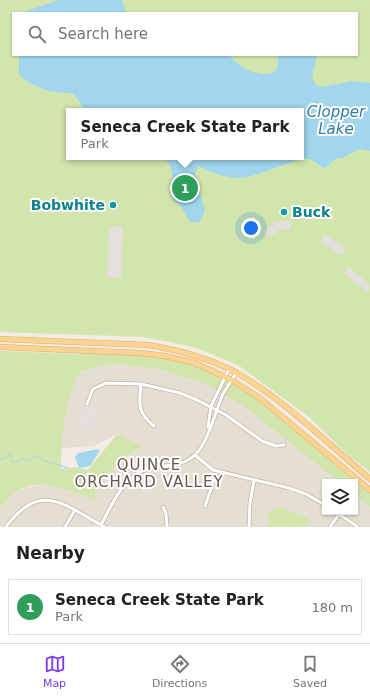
<!DOCTYPE html>
<html lang="en">
<head>
<meta charset="utf-8">
<style>
  :root { --surface:#fff; --page:#f6f6f6; --text:#202124; --muted:#757577; --line:#e0e0e0; --accent:#7c3aed }
  body { margin:0; font-family:"DejaVu Sans",sans-serif; background:var(--page); color:var(--text) }
  .controls { position:absolute; right:12px; bottom:12px; display:grid; overflow:hidden; border-radius:0px; box-shadow:0 1px 3px #0004 }
  .controls button { width:36px; height:36px; display:grid; place-items:center; padding:0; border:0; border-bottom:1px solid var(--line); background:var(--surface); color:var(--text); font:20px sans-serif }
  .you { position:absolute; left:251px; top:228px; width:14px; height:14px; margin:-10px; border:3px solid #fff; border-radius:50%; background:#1a73e8; box-shadow:0 0 0 6px #1a73e833 }
  .badge { display:grid; place-items:center; width:26px; height:26px; border-radius:50%; background:var(--accent); color:#fff; font-size:13px; font-weight:700 }
  .pin { position:absolute; translate:-50% -50%; border:2px solid #fff; box-shadow:0 1px 4px #0006 }
  .popup { position:absolute; left:66px; top:108px; width:238px; height:52px; box-sizing:border-box; display:grid; place-content:center; border-radius:0px; background:var(--surface); filter:drop-shadow(0 1px 3px #0005); font-size:13px; white-space:nowrap; color:var(--muted) }
  .popup b { font-size:15px; color:var(--text) }
  .popup::after { content:''; position:absolute; left:50%; top:100%; margin-left:-8px; border:8px solid transparent; border-top-color:var(--surface) }
  .list { margin:0; padding:0; list-style:none }
  h2 { display:flex; justify-content:space-between; align-items:center; height:52px; margin:0; padding:0 16px; font-size:17px }
  h2 small { font-size:13px; font-weight:400; color:var(--muted) }
  .list li { display:grid; grid-template-columns:26px 1fr auto; gap:12px; align-items:center; box-sizing:border-box; height:56px; margin:0 8px 8px; padding:0 8px; border:1px solid var(--line); border-radius:0px }
  .list b { display:block; font-size:15px; white-space:nowrap }
  .list p { margin:0; font-size:13px; white-space:nowrap; color:var(--muted) }
  .list em { font-size:13px; font-style:normal; color:var(--muted) }
  .icon { flex:none; width:22px; height:22px; fill:none; stroke:currentColor; stroke-width:2; stroke-linecap:round; stroke-linejoin:round }
  .map { position:relative; flex:none; width:370px; height:527px; overflow:hidden }
  .search { position:absolute; background:var(--surface); box-shadow:0 1px 3px #0004; left:12px; right:12px; top:12px; height:44px; display:flex; align-items:center; gap:10px; box-sizing:border-box; padding:0 14px; border-radius:0px; color:var(--muted); font-size:15px }
  .sheet { height:116px; background:var(--surface) }
  nav { display:flex; justify-content:space-around; align-items:center; box-sizing:border-box; height:56px; border-top:1px solid var(--line); background:var(--surface); font-size:11px; color:var(--muted) }
  nav a { display:grid; justify-items:center; gap:2px }
  nav .on { color:var(--accent) }
  .map>svg:first-child { display:block }
  .residential { fill:#e5ded2 }
  .green { fill:#d2e5ad; fill-rule:evenodd }
  .parking { fill:#e2dfdd }
  .water { fill:#a1d6ee }
  .lines { fill:none; stroke-linecap:round; stroke-linejoin:round }
  .stream { stroke:#a1d6ee; stroke-width:1 }
  .street-casing { stroke:#c0b6aa; stroke-width:4.5 }
  .primary-casing { stroke:#e0ae64; stroke-width:6 }
  .street { stroke:#fff; stroke-width:3 }
  .primary { stroke:#fbd393; stroke-width:5 }
  .culture-dot { fill:#0f9aa8; stroke:#fff; stroke-width:1.5 }
  .labels { text-anchor:middle; stroke-width:4; stroke-linejoin:round; paint-order:stroke }
  .culture-label { font-size:14px; font-weight:bold; fill:#0d838f; stroke:#fff; text-anchor:end }
  .water-label { font-size:15px; font-style:italic; fill:#2f7ea4; stroke:#fff }
  .neighbourhood-label { font-size:15px; letter-spacing:1px; fill:#66594c; stroke:#fff }
</style>
</head>
<body>
<div class="map">
<svg width="370" height="527" viewBox="0 0 370 527">
  <rect width="100%" height="100%" fill="#f2ece4"/>
  <path class="residential" d="M118,364L158,369L205,384L244,406L339,482H325V512H355V495L370,507V527H102L97,524L95,527H0V508L13,494L25,488L42,485L60,486L93,500L107,475L124,457L143,448L117,434L94,446L61,448L62,420L71,387L80,372L98,366Z"/>
  <path class="green" d="M0,0H370V472L348,455L309,417L238,365L194,347L144,337L0,332ZM13,13H357V55H13ZM69,111H301V157H69Z
    M0,351L81,354L91,351L145,353L199,365L238,383L370,488V507L355,495V482H339L244,406L205,384L158,369L118,364L98,366L80,372C65,398 61,439 61,469L75,467L88,470L117,434L143,447C114,462 108,472 93,500C69,489 36,475 13,494C8,498 4,504 0,508Z
    M278,507L310,519L306,527H268L269,511Z"/>
  <path class="parking" d="M283,220L291,221L290,229H280L271,236L263,234L273,223Z
    M109,227H123L121,279L107,277Z
    M324,234L340,244L346,254L338,255L331,248L321,242Z
    M349,267L370,285L369,291L367,292L344,273Z
    M82,404L99,407L94,429L78,426Z"/>
  <path class="water" d="M59,0H122L126,13H21Z
    M19,55H229C239,67 259,79 274,72L278,66V55H317L312,78L317,86L323,87L352,81L370,83V151L359,149L343,158H337L325,168C319,166 315,160 308,159C300,158 292,162 284,165C247,177 239,186 201,167H197L195,174L205,211L199,222C186,224 188,216 182,208C180,205 177,203 174,201C169,185 179,168 162,157H301V111H86L74,94L48,91L30,83L19,75Z
    M99,449V452L90,466L79,468L75,457L78,453Z"/>
  <g class="lines">
    <path class="stream" d="M0,458L3,460L7,455H10L12,461L17,462L24,459L28,461L33,456H36L42,460L68,468"/>
    <g class="street-casing">
      <path id="street" d="M141,384C139,405 137,412 154,426
        M87,404L93,389L106,383L141,384L180,393L197,400L226,415L262,441L276,446L284,445
        M208,427L211,406L229,369
        M195,455L213,470L289,488L306,494L325,505
        M205,506L217,471
        M163,507L166,513L167,527
        M336,512L358,527
        M101,525C113,503 124,473 152,468C167,465 183,466 195,455C209,441 215,412 223,394C227,387 232,380 236,373
        M6,527C41,479 65,506 105,527
        M65,527L75,510
        M249,527L250,503L254,480
        M330,527L339,514"/>
    </g>
    <g class="primary-casing">
      <path id="primary" d="M0,339L148,345C179,350 209,358 237,373C286,401 327,443 370,479
        M0,347L140,353L165,356L195,363L232,380L261,399L370,490"/>
    </g>
    <use href="#street" class="street"/>
    <use href="#primary" class="primary"/>
  </g>
  <g class="culture-dot">
    <circle cx="113" cy="205" r="4"/>
    <circle cx="284" cy="212" r="4"/>
  </g>
  <g class="labels">
    <g class="culture-label">
      <text x="105" y="210">Bobwhite</text>
      <text x="292" y="217" text-anchor="start">Buck</text>
    </g>
    <g class="water-label">
      <text x="336" y="117">Clopper<tspan x="336" dy="17">Lake</tspan></text>
    </g>
    <g class="neighbourhood-label">
      <text x="149" y="470">QUINCE<tspan x="149" dy="17">ORCHARD VALLEY</tspan></text>
    </g>
  </g>
</svg>
<div class="controls">
<button><svg class="icon" aria-label="layers" viewBox="0 0 24 24"><path d="M12 4l9 5-9 5-9-5zM3 14l9 5 9-5"/></svg></button>
</div>
<div class="you"></div>
<div class="pin badge" style="left:185px;top:188px;background:#2e9e5b">1</div>
<div class="popup"><b>Seneca Creek State Park</b>Park</div>
<div class="search"><svg class="icon" aria-label="search" viewBox="0 0 24 24"><circle cx="10" cy="10" r="6"/><path d="M15 15l6 6"/></svg>Search here</div>
</div>
<section class="sheet">
<h2>Nearby<small></small></h2>
<ul class="list">
<li><span class="badge" style="background:#2e9e5b">1</span><div><b>Seneca Creek State Park</b><p>Park</p></div><em>180 m</em></li>
</ul>
</section>
<nav>
<a class="on"><svg class="icon" aria-label="map" viewBox="0 0 24 24"><path d="M3 6l6-2 6 2 6-2v14l-6 2-6-2-6 2zM9 4v14M15 6v14"/></svg>Map</a>
<a><svg class="icon" aria-label="directions" viewBox="0 0 24 24"><path d="M12 3l9 9-9 9-9-9zM9 14v-3h6M13 9l2 2-2 2"/></svg>Directions</a>
<a><svg class="icon" aria-label="saved" viewBox="0 0 24 24"><path d="M7 4h10v16l-5-4-5 4z"/></svg>Saved</a>
</nav>
</body>
</html>
